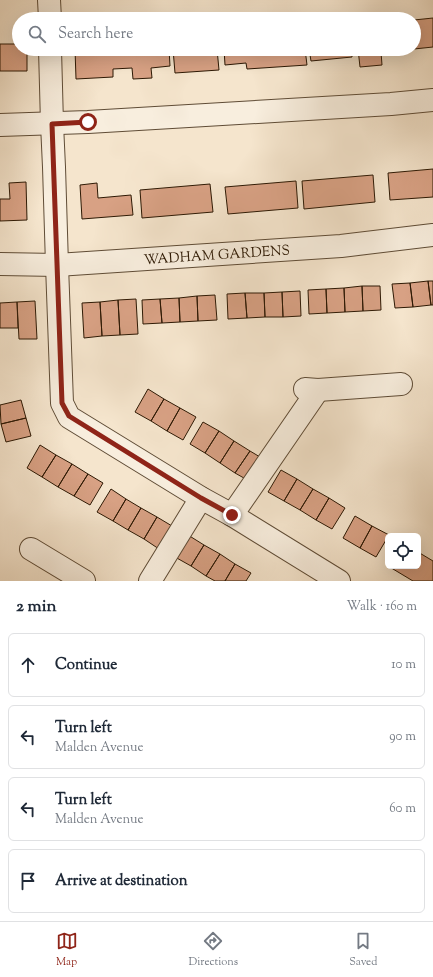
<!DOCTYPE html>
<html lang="en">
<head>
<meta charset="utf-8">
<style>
  :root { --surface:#fff; --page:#f6f6f7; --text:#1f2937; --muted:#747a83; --line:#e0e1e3; --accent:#8f2418 }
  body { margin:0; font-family:"Sorts Mill Goudy",serif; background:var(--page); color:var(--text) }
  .controls { position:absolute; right:12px; bottom:12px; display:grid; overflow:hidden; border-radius:6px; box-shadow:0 4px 16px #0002 }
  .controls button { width:36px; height:36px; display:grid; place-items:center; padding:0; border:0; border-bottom:1px solid var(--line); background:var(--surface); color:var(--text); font:20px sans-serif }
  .stop { position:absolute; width:12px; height:12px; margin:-9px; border:3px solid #8f2418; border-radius:50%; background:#fff }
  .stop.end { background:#8f2418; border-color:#fff; box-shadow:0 1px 4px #0008 }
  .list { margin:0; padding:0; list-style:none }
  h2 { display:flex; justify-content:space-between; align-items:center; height:52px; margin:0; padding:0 16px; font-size:17px }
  h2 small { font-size:13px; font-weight:400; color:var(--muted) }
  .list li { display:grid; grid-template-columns:26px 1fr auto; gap:12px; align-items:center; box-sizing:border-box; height:64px; margin:0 8px 8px; padding:0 8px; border:1px solid var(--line); border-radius:6px }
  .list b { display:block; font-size:15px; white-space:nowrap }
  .list p { margin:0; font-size:13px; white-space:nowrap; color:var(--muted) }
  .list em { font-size:13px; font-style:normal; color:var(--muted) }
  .icon { flex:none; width:22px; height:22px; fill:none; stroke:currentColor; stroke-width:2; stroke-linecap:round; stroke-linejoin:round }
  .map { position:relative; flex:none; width:433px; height:581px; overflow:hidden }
  .search { position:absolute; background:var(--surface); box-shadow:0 4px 16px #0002; left:12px; right:12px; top:12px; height:44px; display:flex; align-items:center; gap:10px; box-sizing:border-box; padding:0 14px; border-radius:22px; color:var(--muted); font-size:15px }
  .sheet { height:340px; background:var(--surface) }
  nav { display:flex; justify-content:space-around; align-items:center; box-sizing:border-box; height:56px; border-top:1px solid var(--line); background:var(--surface); font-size:11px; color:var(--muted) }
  nav a { display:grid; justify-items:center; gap:2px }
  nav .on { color:var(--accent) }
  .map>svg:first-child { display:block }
  .building { fill:#d8a184; stroke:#2d1904 }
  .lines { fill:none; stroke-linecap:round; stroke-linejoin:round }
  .minor-casing { stroke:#5f4c36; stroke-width:24 }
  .minor { stroke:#f8eede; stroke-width:22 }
  .route { stroke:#8f2418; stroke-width:5 }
  .labels { text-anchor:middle; stroke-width:3; stroke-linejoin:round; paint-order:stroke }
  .street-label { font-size:14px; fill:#2d1904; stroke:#f8eede }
</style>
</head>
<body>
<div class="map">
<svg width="433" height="581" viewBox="0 0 433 581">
  <rect width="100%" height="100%" fill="#f5e5cd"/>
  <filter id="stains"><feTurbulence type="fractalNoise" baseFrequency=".005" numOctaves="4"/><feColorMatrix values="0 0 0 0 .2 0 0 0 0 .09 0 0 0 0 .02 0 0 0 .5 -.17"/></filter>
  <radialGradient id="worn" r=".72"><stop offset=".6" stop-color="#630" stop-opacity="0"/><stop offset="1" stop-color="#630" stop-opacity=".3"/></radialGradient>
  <path class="building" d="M433,18V47L414,49V20Z
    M0,44H19V49H27V71H0Z
    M75,49H169L170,66L151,68L152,78L133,79L132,68L113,69V77L76,79Z
    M173,49H217L219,70L175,73Z
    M224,49H305L307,65L247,69L246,63L225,65Z
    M309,49H352V57L311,61Z
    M358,49H412L381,52L382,65L360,67Z
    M433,169V197L390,200L388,173Z
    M373,175L375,202L304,209L302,181Z
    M296,181L298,208L228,214L225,187Z
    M26,182L27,220L0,221V199H10L9,183Z
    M97,183L98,198L131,195L133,215L82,219L80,185Z
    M210,184L213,212L142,218L140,190Z
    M428,281H433V305H431Z
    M428,281L431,305L413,307L410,283Z
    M410,283L413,307L395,308L392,284Z
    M362,286L363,311L345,312L344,288Z
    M362,286H380L381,310L363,311Z
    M344,288L345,312L327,313L326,289Z
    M326,289L327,313L309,314L308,290Z
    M300,291L301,316L283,317L282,292Z
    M282,292L283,317H265L264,293Z
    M245,293L247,318L228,319L227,294Z
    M245,293H264L265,317L247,318Z
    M215,295L217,320L198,321L197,296Z
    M197,296L198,321L180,322L179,298Z
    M179,298L180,322L162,323L160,299Z
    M136,299L138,334L120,335L118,300Z
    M160,299L162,323L143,324L142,300Z
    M118,300L120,335L102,336L100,302Z
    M35,301L37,339H19L17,302Z
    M17,302L18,328H0V303Z
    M100,302L102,336L84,338L82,303Z
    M148,389L164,399L151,421L135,412Z
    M164,399L180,408L167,431L151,421Z
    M21,400L26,418L1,424L0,405Z
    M180,408L196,417L183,440L167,431Z
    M26,418L31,436L6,442L1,424Z
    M203,422L219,431L205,453L190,444Z
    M219,431L234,441L220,463L205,453Z
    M234,441L250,451L235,473L220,463Z
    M40,445L56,455L42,477L27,468Z
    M250,451L265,460L251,482L235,473Z
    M56,455L72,464L58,487L42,477Z
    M72,464L88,474L74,496L58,487Z
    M281,470L297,479L284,501L268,492Z
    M88,474L103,483L90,505L74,496Z
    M297,479L313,489L300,510L284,501Z
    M111,489L126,499L113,521L97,512Z
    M313,489L329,498L316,520L300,510Z
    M329,498L345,508L332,529L316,520Z
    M126,499L141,508L128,530L113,521Z
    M141,508L157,517L144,539L128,530Z
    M355,516L372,526L360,548L343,538Z
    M157,517L172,526L159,549L144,539Z
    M372,526L389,535L376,557L360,548Z
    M188,535L204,545L191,566L175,557Z
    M204,545L220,554L206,576L191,566Z
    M418,552L433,561V581H413L388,566H418Z
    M220,554L235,564L225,581H215L206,576Z
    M235,564L251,573L246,581H225Z"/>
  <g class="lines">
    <g class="minor-casing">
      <g id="minor">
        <path d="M49,0L50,19"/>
        <path d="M50,49L52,124L54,167L57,265L62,403L69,417L201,498L232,515L339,581"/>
        <path d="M0,125L88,122L391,104L433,100"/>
        <path id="s1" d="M0,264L57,265L341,246L433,235"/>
        <path d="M305,389L318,390L401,384"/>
        <path d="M232,515L318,390"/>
        <path d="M31,549L84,581"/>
        <path d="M150,581L201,498"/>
      </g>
    </g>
    <use href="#minor" class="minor"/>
  </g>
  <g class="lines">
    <path class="route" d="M88,122L52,124L62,403L69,416L201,498L232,515"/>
  </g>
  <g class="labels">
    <g class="street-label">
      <text dy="5" stroke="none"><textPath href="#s1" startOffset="217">WADHAM GARDENS</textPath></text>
    </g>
  </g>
  <rect width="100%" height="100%" filter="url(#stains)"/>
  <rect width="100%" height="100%" fill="url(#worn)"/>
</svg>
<div class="controls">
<button><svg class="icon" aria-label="locate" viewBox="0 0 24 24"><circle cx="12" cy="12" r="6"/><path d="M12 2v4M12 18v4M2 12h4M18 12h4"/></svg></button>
</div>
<div class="stop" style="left:88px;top:122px"></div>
<div class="stop end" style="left:232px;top:515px"></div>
<div class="search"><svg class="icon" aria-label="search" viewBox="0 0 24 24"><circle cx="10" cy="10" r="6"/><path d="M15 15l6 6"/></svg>Search here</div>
</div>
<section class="sheet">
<h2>2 min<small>Walk · 160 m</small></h2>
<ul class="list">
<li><svg class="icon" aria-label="ahead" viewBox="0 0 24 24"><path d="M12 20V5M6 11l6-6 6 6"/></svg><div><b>Continue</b></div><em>10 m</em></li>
<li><svg class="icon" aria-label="left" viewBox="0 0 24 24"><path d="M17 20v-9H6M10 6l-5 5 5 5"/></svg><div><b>Turn left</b><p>Malden Avenue</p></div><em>90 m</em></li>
<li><svg class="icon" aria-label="left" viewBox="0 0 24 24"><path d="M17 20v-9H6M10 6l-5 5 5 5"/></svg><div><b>Turn left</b><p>Malden Avenue</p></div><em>60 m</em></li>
<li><svg class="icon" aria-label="arrive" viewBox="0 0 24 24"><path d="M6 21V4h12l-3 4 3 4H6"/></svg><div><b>Arrive at destination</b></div></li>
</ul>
</section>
<nav>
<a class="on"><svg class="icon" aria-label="map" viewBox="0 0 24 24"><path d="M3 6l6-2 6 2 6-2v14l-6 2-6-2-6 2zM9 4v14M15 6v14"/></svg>Map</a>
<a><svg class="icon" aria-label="directions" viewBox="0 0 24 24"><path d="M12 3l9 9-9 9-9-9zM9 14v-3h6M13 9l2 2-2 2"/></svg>Directions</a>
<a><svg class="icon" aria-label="saved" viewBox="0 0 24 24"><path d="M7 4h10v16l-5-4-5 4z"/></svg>Saved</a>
</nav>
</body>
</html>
